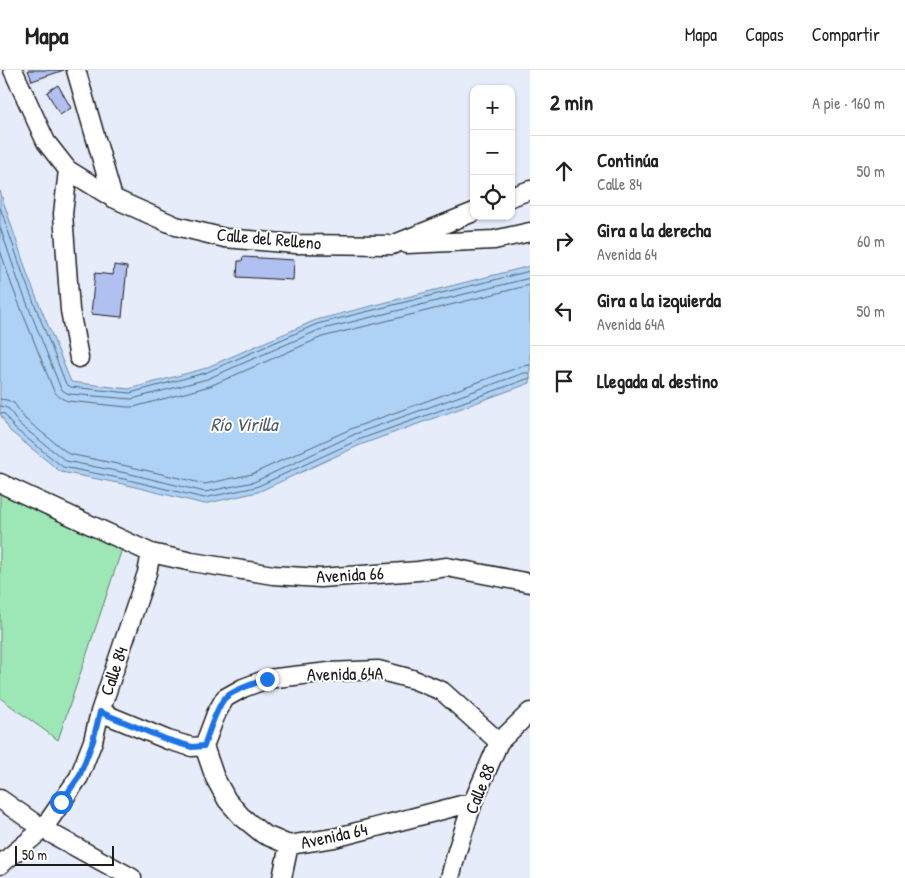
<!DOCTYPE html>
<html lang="es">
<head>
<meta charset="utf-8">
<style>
  :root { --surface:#fff; --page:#f2f2f2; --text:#222; --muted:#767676; --line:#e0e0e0 }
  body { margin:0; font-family:"Patrick Hand",sans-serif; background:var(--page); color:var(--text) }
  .controls { position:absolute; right:15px; top:15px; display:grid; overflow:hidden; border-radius:10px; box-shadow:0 1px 4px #0004 }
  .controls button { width:45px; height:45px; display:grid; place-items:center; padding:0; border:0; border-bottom:1px solid var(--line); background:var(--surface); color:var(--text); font:25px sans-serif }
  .scale { position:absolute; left:15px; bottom:12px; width:99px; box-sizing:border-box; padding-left:5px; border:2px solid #1c1c1c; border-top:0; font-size:14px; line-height:18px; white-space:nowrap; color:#1c1c1c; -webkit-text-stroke:4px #fff; paint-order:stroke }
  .stop { position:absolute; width:15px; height:15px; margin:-11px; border:4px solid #1a73e8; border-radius:50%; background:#fff }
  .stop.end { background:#1a73e8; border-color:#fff; box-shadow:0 1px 5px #0008 }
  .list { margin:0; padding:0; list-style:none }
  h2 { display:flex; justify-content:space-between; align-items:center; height:65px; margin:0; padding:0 20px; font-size:21px }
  h2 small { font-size:16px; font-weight:400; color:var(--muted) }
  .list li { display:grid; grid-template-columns:32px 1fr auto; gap:15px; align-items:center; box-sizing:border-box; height:70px; padding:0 20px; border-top:1px solid var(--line) }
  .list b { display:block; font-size:19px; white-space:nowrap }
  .list p { margin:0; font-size:16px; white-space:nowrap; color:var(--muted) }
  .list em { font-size:16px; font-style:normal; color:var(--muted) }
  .icon { flex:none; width:28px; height:28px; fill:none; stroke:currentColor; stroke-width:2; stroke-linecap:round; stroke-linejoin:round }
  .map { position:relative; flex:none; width:530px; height:808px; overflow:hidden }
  header { display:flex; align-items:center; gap:30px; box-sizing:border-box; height:70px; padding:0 25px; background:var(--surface); border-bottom:1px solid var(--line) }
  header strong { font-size:24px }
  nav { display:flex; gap:28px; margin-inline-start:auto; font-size:18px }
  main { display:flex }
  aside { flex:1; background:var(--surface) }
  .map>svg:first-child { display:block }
  .green { fill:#9de7b6; stroke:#5c8269 }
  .water { fill:#add2f6; stroke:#73899f }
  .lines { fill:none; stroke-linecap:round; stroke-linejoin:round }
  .shore { stroke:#566573; stroke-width:1 }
  .building { fill:#b0c0f0; stroke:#1c1c1c }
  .minor-casing { stroke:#1c1c1c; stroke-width:21 }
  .minor { stroke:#fff; stroke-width:18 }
  .route { stroke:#1a73e8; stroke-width:6 }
  .labels { text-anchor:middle; stroke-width:4; stroke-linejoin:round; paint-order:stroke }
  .street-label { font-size:18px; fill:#1c1c1c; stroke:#fff }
  .water-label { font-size:19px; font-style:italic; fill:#4f5c68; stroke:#fff }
</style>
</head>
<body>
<header>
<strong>Mapa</strong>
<nav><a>Mapa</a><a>Capas</a><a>Compartir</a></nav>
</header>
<main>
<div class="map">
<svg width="530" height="808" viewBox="0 0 530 808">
  <rect width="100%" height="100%" fill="#e7ecfa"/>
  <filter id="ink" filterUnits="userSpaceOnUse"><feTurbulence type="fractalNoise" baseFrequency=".02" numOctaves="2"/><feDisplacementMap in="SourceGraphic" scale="10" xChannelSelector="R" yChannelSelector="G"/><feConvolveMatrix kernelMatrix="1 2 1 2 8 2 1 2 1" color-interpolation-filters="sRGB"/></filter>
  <g filter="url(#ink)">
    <path class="green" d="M0,417L124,473L58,670L0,628Z"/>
    <path class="water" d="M0,121L29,209L71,312L129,319L203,299L316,250L530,196V313L360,375L258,422L204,434L123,414L61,402L10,361L0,344Z"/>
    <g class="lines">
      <path class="shore" d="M0,137L25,210L66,314L71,317L130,323L205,303L317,254L530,201
        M0,157L19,213L61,319L65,322L69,324L132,329L207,309L319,260L530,208
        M0,180L12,216L53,319C56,325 61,329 68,331L127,337H134L210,316L322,267L530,215
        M0,329L7,330L14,333L25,349L69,384L127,396L205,414L252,404L353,358L522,296L530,295
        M0,336L5,337L9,339L19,354L66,391L126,403L205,422L254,412L355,364L524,303H530
        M0,343L5,344L14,358L63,397L124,409L204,428L256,417L358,370L527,309H530"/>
    </g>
    <path class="building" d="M28,0H64L32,11Z
      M58,15L71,38L60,45L47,22Z
      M243,187L294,190L293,210L237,207L238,191H242Z
      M114,195L127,197L122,247L91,244L95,203L113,205Z"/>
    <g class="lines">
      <g class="minor-casing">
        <path id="minor" d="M13,0L46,72L68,100L113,128L176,156L225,168L296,174L392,175L474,142
          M76,0L113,128
          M68,100L63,144L70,240L79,288
          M511,127L530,120
          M407,174L494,170L530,162
          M0,413L151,483
          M100,642L168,670L192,677L204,676
          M204,676L216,644L225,628L243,618L267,609L329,602L378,600L412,609L442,621L499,672
          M204,676L215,708L227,730L241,746L263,764L289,775L334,768L473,732
          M0,729L43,759L132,808
          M0,795L43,759L79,707L93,671L100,642L147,503L151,483L192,492L273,505L320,508L418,501L447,497L530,513
          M282,808L289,775
          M450,808L457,781L473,732L499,672L530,642"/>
      </g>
      <use href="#minor" class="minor"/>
    </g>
  </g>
  <g class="lines" filter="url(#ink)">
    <path class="route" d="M61,732L79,707L93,671L100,642L168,670L192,677L204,676C209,662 215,641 224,629C232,620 256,613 267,609"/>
  </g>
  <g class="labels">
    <g class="street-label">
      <text transform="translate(269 169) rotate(5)" y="6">Calle del Relleno</text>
      <text transform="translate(350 505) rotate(-3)" y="6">Avenida 66</text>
      <text transform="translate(114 601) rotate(-71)" y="6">Calle 84</text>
      <text transform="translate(345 604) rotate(-1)" y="6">Avenida 64A</text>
      <text transform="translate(480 719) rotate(-68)" y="6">Calle 88</text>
      <text transform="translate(334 766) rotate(-12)" y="6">Avenida 64</text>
    </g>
    <g class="water-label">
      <text x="244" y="361">Río Virilla</text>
    </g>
  </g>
</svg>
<div class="controls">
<button>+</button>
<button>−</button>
<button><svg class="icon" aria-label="locate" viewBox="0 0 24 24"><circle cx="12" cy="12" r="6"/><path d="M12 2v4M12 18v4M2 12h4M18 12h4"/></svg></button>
</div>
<div class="scale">50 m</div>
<div class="stop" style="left:61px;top:732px"></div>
<div class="stop end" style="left:267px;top:609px"></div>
</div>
<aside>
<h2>2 min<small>A pie · 160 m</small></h2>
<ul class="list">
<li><svg class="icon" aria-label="ahead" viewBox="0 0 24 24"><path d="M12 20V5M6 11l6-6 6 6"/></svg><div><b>Continúa</b><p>Calle 84</p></div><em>50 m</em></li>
<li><svg class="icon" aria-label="right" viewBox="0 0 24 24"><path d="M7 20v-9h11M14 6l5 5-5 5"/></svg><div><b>Gira a la derecha</b><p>Avenida 64</p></div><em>60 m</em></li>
<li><svg class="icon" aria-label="left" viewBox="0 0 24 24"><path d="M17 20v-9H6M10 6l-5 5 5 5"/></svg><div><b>Gira a la izquierda</b><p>Avenida 64A</p></div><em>50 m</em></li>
<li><svg class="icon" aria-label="arrive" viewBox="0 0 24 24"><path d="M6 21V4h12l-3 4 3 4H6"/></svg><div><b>Llegada al destino</b></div></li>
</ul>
</aside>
</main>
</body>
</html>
